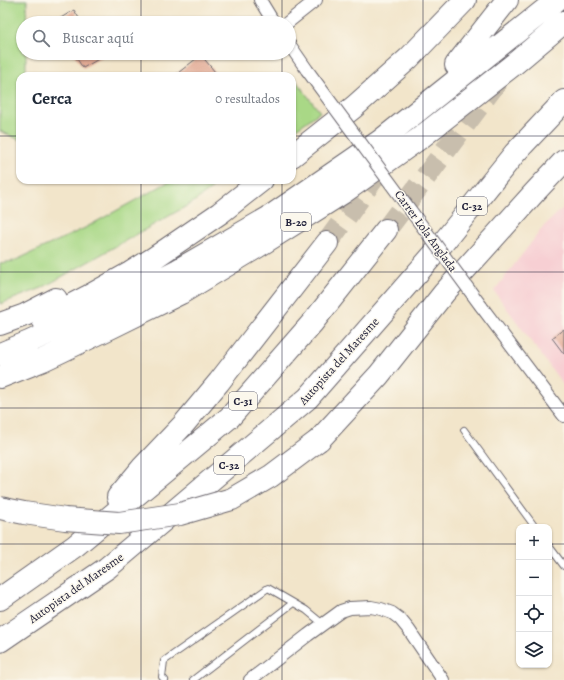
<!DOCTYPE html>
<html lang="es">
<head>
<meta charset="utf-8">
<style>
  :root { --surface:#fff; --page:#f2f2f3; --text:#1f2937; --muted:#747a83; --line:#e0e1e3 }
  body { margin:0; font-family:Alegreya,serif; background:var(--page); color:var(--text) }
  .controls { position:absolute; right:12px; bottom:12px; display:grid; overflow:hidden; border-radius:8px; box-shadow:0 1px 3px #0004 }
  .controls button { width:36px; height:36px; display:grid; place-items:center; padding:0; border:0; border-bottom:1px solid var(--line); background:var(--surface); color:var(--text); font:20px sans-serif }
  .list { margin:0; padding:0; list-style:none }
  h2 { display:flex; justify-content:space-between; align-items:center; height:52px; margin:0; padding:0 16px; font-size:17px }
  h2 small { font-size:13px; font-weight:400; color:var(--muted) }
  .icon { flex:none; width:22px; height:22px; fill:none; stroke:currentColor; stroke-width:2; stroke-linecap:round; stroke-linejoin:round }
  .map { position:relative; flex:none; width:564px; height:680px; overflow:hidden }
  .search { position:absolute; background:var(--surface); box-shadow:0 1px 3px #0004; left:16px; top:16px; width:280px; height:44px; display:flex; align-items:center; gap:10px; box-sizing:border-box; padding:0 14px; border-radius:22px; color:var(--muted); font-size:15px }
  .panel { position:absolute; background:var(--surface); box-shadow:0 1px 3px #0004; left:16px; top:72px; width:280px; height:112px; border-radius:12px }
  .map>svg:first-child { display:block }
  .built { fill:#f7cfd3 }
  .green { fill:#a9d886; stroke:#667d60 }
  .building { fill:#e0a58f }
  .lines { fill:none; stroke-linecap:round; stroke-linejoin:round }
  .highway-tunnel { stroke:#c8bead; stroke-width:22; stroke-dasharray:22 11; stroke-linecap:butt }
  .lane-casing { stroke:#6b666d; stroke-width:8 }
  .street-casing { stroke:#6b666d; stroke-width:14 }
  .highway-casing { stroke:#6b666d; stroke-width:24 }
  .lane { stroke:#fff; stroke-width:6 }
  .street { stroke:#fff; stroke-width:12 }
  .highway { stroke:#fff; stroke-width:22 }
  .street-bridge-casing { stroke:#6b666d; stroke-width:14; stroke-linecap:butt }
  .highway-bridge-casing { stroke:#6b666d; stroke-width:24; stroke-linecap:butt }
  .street-bridge { stroke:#fff; stroke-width:12 }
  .highway-bridge { stroke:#fff; stroke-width:22 }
  .grid { fill:none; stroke:#22223b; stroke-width:1; stroke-opacity:0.55 }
  .labels { text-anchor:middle; stroke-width:3; stroke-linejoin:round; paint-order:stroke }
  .shield { fill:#fbf7ec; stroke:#636270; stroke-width:1 }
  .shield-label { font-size:11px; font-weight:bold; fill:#22223b }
  .street-label { font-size:12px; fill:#22223b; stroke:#fbf7ec }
</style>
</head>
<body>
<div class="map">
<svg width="564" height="680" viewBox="0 0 564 680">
  <rect width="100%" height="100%" fill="#fbf7ec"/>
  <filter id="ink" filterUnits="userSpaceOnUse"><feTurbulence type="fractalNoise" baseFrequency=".025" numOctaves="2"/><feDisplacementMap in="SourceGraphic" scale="8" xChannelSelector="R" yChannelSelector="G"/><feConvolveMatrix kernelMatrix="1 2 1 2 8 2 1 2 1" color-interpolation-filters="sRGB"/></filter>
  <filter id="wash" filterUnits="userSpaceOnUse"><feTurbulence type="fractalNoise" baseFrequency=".012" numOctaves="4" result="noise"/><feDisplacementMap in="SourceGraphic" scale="16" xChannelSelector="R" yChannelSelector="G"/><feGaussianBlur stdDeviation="0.9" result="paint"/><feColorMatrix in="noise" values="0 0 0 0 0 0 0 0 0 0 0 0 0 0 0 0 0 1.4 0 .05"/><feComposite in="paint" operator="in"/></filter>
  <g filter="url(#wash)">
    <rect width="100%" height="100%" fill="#f2e5ca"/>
    <path class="built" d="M564,207V386L494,291L544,226Z"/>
    <path class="green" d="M0,0H27L26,23H23V53H26V76H20V140L0,131Z
      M293,77L320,112L292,132V78Z
      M172,180H224L192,203L42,288L0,304V263L14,261L85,228Z"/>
    <g id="blocks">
      <path class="building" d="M74,10L82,23H55L54,22Z
        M73,53H100L102,57L83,68Z
        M201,55L215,72L210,76H174Z
        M564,329V354L552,338Z"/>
    </g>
  </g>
  <g filter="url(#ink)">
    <use href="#blocks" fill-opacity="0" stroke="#6b666d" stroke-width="1"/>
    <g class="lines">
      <path class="highway-tunnel" d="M386,230L551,9
        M327,243L381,168"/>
      <g class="lane-casing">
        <path id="lane" d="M464,430L535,527
          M549,546L564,566
          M165,680L162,677L164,661L268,588L306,610L323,624
          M193,680L293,603"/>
      </g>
      <g class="street-casing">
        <path id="street" d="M260,0L274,23
          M287,23L316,0
          M289,44L307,70
          M481,306L564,416
          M250,680L308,635L341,611L350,608L371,607L381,609L392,613L400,619L409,630L443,680"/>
      </g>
      <g class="highway-casing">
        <path id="highway" d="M456,65L507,0
          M292,156L354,107L409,58L465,0
          M43,320L87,297L130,273L154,258L220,213L262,180
          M0,324L25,315L56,299
          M0,354L29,342L127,296L178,270L268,218L380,141L557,0
          M0,377L43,360L112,327L181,293L257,247L344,192L420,138L513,65L564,22
          M319,440L379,375L444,293L534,193L564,161
          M118,497L143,467L183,425L219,382L327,243
          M0,599L75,546L230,417L313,322L386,230
          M0,641L107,568L308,398L434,254L515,153L564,101"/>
      </g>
      <use href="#lane" class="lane"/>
      <use href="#street" class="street"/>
      <use href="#highway" class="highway"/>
      <g class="street-bridge-casing">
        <path id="street-bridge" d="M307,70L481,306"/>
      </g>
      <g class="highway-bridge-casing">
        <path id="highway-bridge" d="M0,508L24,513L65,519L119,523L180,514L232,499L271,476L319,440"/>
      </g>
      <use href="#street-bridge" class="street-bridge"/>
      <use href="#highway-bridge" class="highway-bridge"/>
    </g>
  </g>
  <path class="grid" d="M141,0V23M282,0V23M423,0V680M141,53V76M282,53V76M0,136H20M292,136H564M141,180V680M282,180V680M0,272H564M0,408H564M0,544H519M549,544H564"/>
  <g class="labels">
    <g class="shield">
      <rect x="457" y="197" width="30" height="18" rx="3"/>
      <rect x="281" y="213" width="30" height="18" rx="3"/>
      <rect x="229" y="392" width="28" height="18" rx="3"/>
      <rect x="214" y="456" width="30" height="18" rx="3"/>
    </g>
    <g class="shield-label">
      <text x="472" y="210">C-32</text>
      <text x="296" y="226">B-20</text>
      <text x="243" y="405">C-31</text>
      <text x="229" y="469">C-32</text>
    </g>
    <g class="street-label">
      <text transform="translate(426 231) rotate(54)" y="4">Carrer Lola Anglada</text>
      <text transform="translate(339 361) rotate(-48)" y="4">Autopista del Maresme</text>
      <text transform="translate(76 588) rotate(-35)" y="4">Autopista del Maresme</text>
    </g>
  </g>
</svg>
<div class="controls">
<button>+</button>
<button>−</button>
<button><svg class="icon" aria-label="locate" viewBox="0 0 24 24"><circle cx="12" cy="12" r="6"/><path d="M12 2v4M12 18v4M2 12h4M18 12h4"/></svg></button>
<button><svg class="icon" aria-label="layers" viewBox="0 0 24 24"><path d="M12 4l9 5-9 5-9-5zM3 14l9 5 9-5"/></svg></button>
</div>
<div class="search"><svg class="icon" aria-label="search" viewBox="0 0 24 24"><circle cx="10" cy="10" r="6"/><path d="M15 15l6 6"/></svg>Buscar aquí</div>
<section class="panel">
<h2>Cerca<small>0 resultados</small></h2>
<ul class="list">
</ul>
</section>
</div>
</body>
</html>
